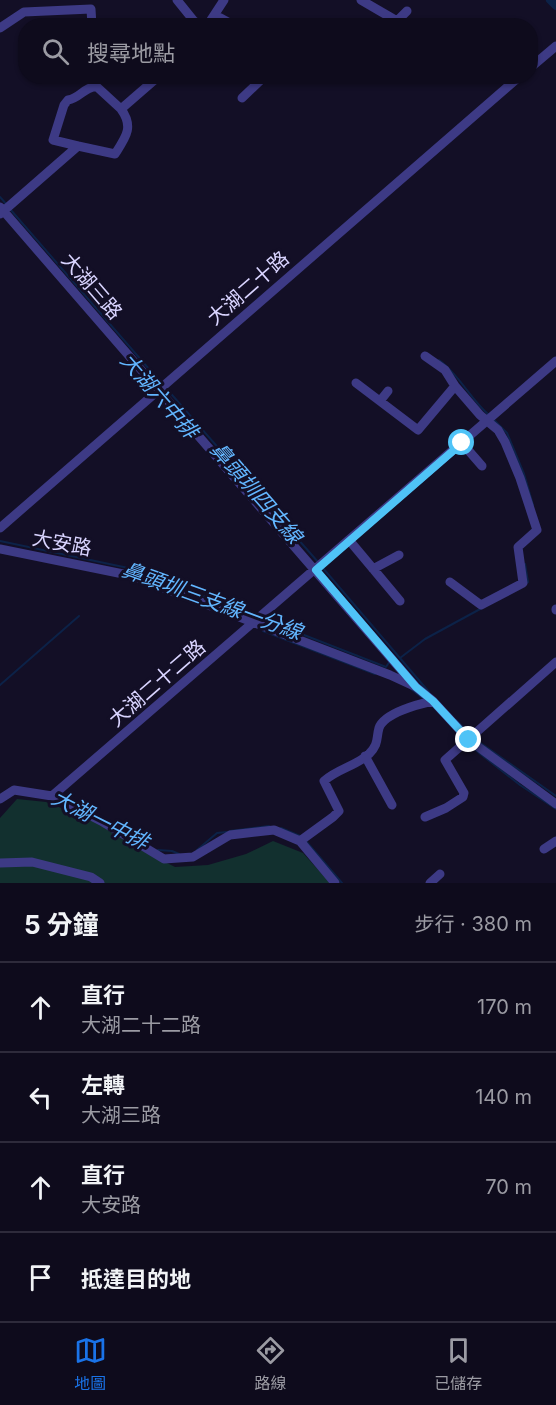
<!DOCTYPE html>
<html lang="zh-TW">
<head>
<meta charset="utf-8">
<style>
  :root { --surface:#0e0b1c; --page:#1c1929; --text:#f1f3f6; --muted:#9b9ba3; --line:#2e2b3b; --accent:#1a73e8 }
  body { margin:0; font-family:Inter,"Noto Sans TC",sans-serif; background:var(--page); color:var(--text) }
  .stop { position:absolute; width:18px; height:18px; margin:-14px; border:4px solid #4fc3f7; border-radius:50%; background:#fff }
  .stop.end { background:#4fc3f7; border-color:#fff; box-shadow:0 2px 6px #0008 }
  .list { margin:0; padding:0; list-style:none }
  h2 { display:flex; justify-content:space-between; align-items:center; height:78px; margin:0; padding:0 24px; font-size:26px }
  h2 small { font-size:20px; font-weight:400; color:var(--muted) }
  .list li { display:grid; grid-template-columns:39px 1fr auto; gap:18px; align-items:center; box-sizing:border-box; height:90px; padding:0 24px; border-top:2px solid var(--line) }
  .list b { display:block; font-size:22px; white-space:nowrap }
  .list p { margin:0; font-size:20px; white-space:nowrap; color:var(--muted) }
  .list em { font-size:20px; font-style:normal; color:var(--muted) }
  .icon { flex:none; width:33px; height:33px; fill:none; stroke:currentColor; stroke-width:2; stroke-linecap:round; stroke-linejoin:round }
  .map { position:relative; flex:none; width:556px; height:883px; overflow:hidden }
  .search { position:absolute; background:var(--surface); box-shadow:0 2px 4px #0004; left:18px; right:18px; top:18px; height:66px; display:flex; align-items:center; gap:15px; box-sizing:border-box; padding:0 21px; border-radius:24px; color:var(--muted); font-size:22px }
  .sheet { height:438px; background:var(--surface) }
  nav { display:flex; justify-content:space-around; align-items:center; box-sizing:border-box; height:84px; border-top:2px solid var(--line); background:var(--surface); font-size:16px; color:var(--muted) }
  nav a { display:grid; justify-items:center; gap:3px }
  nav .on { color:var(--accent) }
  .map>svg:first-child { display:block }
  .green { fill:#12302f }
  .lines { fill:none; stroke-linecap:round; stroke-linejoin:round }
  .stream { stroke:#0c2248; stroke-width:2 }
  .canal { stroke:#0c2248; stroke-width:8 }
  .minor { stroke:#3d3a85; stroke-width:9 }
  .route { stroke:#4fc3f7; stroke-width:8 }
  .labels { text-anchor:middle; stroke-width:6; stroke-linejoin:round; paint-order:stroke }
  .street-label { font-size:20px; fill:#d9d4ff; stroke:#130f26 }
  .water-label { font-size:21px; font-style:italic; fill:#62b6ff; stroke:#130f26 }
</style>
</head>
<body>
<div class="map">
<svg width="556" height="883" viewBox="0 0 556 883">
  <rect width="100%" height="100%" fill="#130f26"/>
  <path class="green" d="M17,799L46,802L104,825L139,849L175,867L208,865L246,854L273,841L303,853L330,883H0V818Z"/>
  <g class="lines">
    <path class="stream" d="M0,197L7,205
      M10,209L162,384
      M439,360C459,374 470,399 489,415
      M166,388L318,562
      M493,419L507,433L524,474L533,505
      M0,541L133,569L255,616
      M525,564L528,582L526,583
      M322,567L429,692
      M263,619L386,667
      M263,631L375,674
      M400,658L425,639L482,608
      M386,667L390,661
      M0,685L79,616
      M411,689L425,700
      M456,720L471,735
      M475,739L556,796
      M469,745L520,785L556,809
      M109,821L125,830
      M281,828L300,836
      M230,831L269,826
      M305,840L342,883
      M158,850L172,851L179,854
      M197,850L217,833L227,832"/>
    <path class="canal" d="M550,0L556,6"/>
    <path class="minor" d="M177,0L194,21L201,26
      M361,0L397,21L407,11
      M215,15L235,26
      M207,26L224,0
      M0,28L24,12L91,9L92,26
      M530,68L556,46
      M242,98L265,76
      M78,146L53,140L64,105L68,100C80,98 82,89 96,86L121,109
      M0,207L416,687
      M0,214L78,146L115,154C126,137 134,127 121,109L159,76
      M425,356L445,370L455,386
      M356,383L418,430L455,386L480,415L498,430L505,442L520,478L537,530L518,547L523,583L481,605L450,582
      M380,401L388,391
      M462,443L482,466
      M0,528L520,76
      M349,540L400,601
      M0,549L133,576L390,675L416,687L433,701L469,740L556,804
      M373,569L399,555
      M556,609V610
      M365,756L392,805
      M52,796L556,361
      M0,799L14,790L52,796L101,821L164,859L193,857L230,835L274,830L300,841L335,883
      M425,817L446,808L463,797L464,793L445,760L556,662
      M300,841L333,817L339,811L324,781C337,769 356,766 369,754C379,744 376,739 379,728C384,713 419,704 433,701
      M544,849L556,841
      M0,863L32,862L91,877L100,883
      M430,883L440,874"/>
  </g>
  <g class="lines">
    <path class="route" d="M462,443L316,570L416,687L433,701L469,740"/>
  </g>
  <g class="labels">
    <g class="street-label">
      <text transform="translate(92 286) rotate(49)" y="7">大湖三路</text>
      <text transform="translate(248 288) rotate(-41)" y="7">大湖二十路</text>
      <text transform="translate(62 543) rotate(11)" y="7">大安路</text>
      <text transform="translate(157 683) rotate(-41)" y="7">大湖二十二路</text>
    </g>
    <g class="water-label">
      <text transform="translate(159 396) rotate(49)" y="7">大湖六中排</text>
      <text transform="translate(256 493) rotate(49)" y="7">鼻頭圳四支線</text>
      <text transform="translate(212 601) rotate(20)" y="7">鼻頭圳三支線一分線</text>
      <text transform="translate(100 820) rotate(27)" y="7">大湖一中排</text>
    </g>
  </g>
</svg>
<div class="stop" style="left:462px;top:443px"></div>
<div class="stop end" style="left:469px;top:740px"></div>
<div class="search"><svg class="icon" aria-label="search" viewBox="0 0 24 24"><circle cx="10" cy="10" r="6"/><path d="M15 15l6 6"/></svg>搜尋地點</div>
</div>
<section class="sheet">
<h2>5 分鐘<small>步行 · 380 m</small></h2>
<ul class="list">
<li><svg class="icon" aria-label="ahead" viewBox="0 0 24 24"><path d="M12 20V5M6 11l6-6 6 6"/></svg><div><b>直行</b><p>大湖二十二路</p></div><em>170 m</em></li>
<li><svg class="icon" aria-label="left" viewBox="0 0 24 24"><path d="M17 20v-9H6M10 6l-5 5 5 5"/></svg><div><b>左轉</b><p>大湖三路</p></div><em>140 m</em></li>
<li><svg class="icon" aria-label="ahead" viewBox="0 0 24 24"><path d="M12 20V5M6 11l6-6 6 6"/></svg><div><b>直行</b><p>大安路</p></div><em>70 m</em></li>
<li><svg class="icon" aria-label="arrive" viewBox="0 0 24 24"><path d="M6 21V4h12l-3 4 3 4H6"/></svg><div><b>抵達目的地</b></div></li>
</ul>
</section>
<nav>
<a class="on"><svg class="icon" aria-label="map" viewBox="0 0 24 24"><path d="M3 6l6-2 6 2 6-2v14l-6 2-6-2-6 2zM9 4v14M15 6v14"/></svg>地圖</a>
<a><svg class="icon" aria-label="directions" viewBox="0 0 24 24"><path d="M12 3l9 9-9 9-9-9zM9 14v-3h6M13 9l2 2-2 2"/></svg>路線</a>
<a><svg class="icon" aria-label="saved" viewBox="0 0 24 24"><path d="M7 4h10v16l-5-4-5 4z"/></svg>已儲存</a>
</nav>
</body>
</html>
